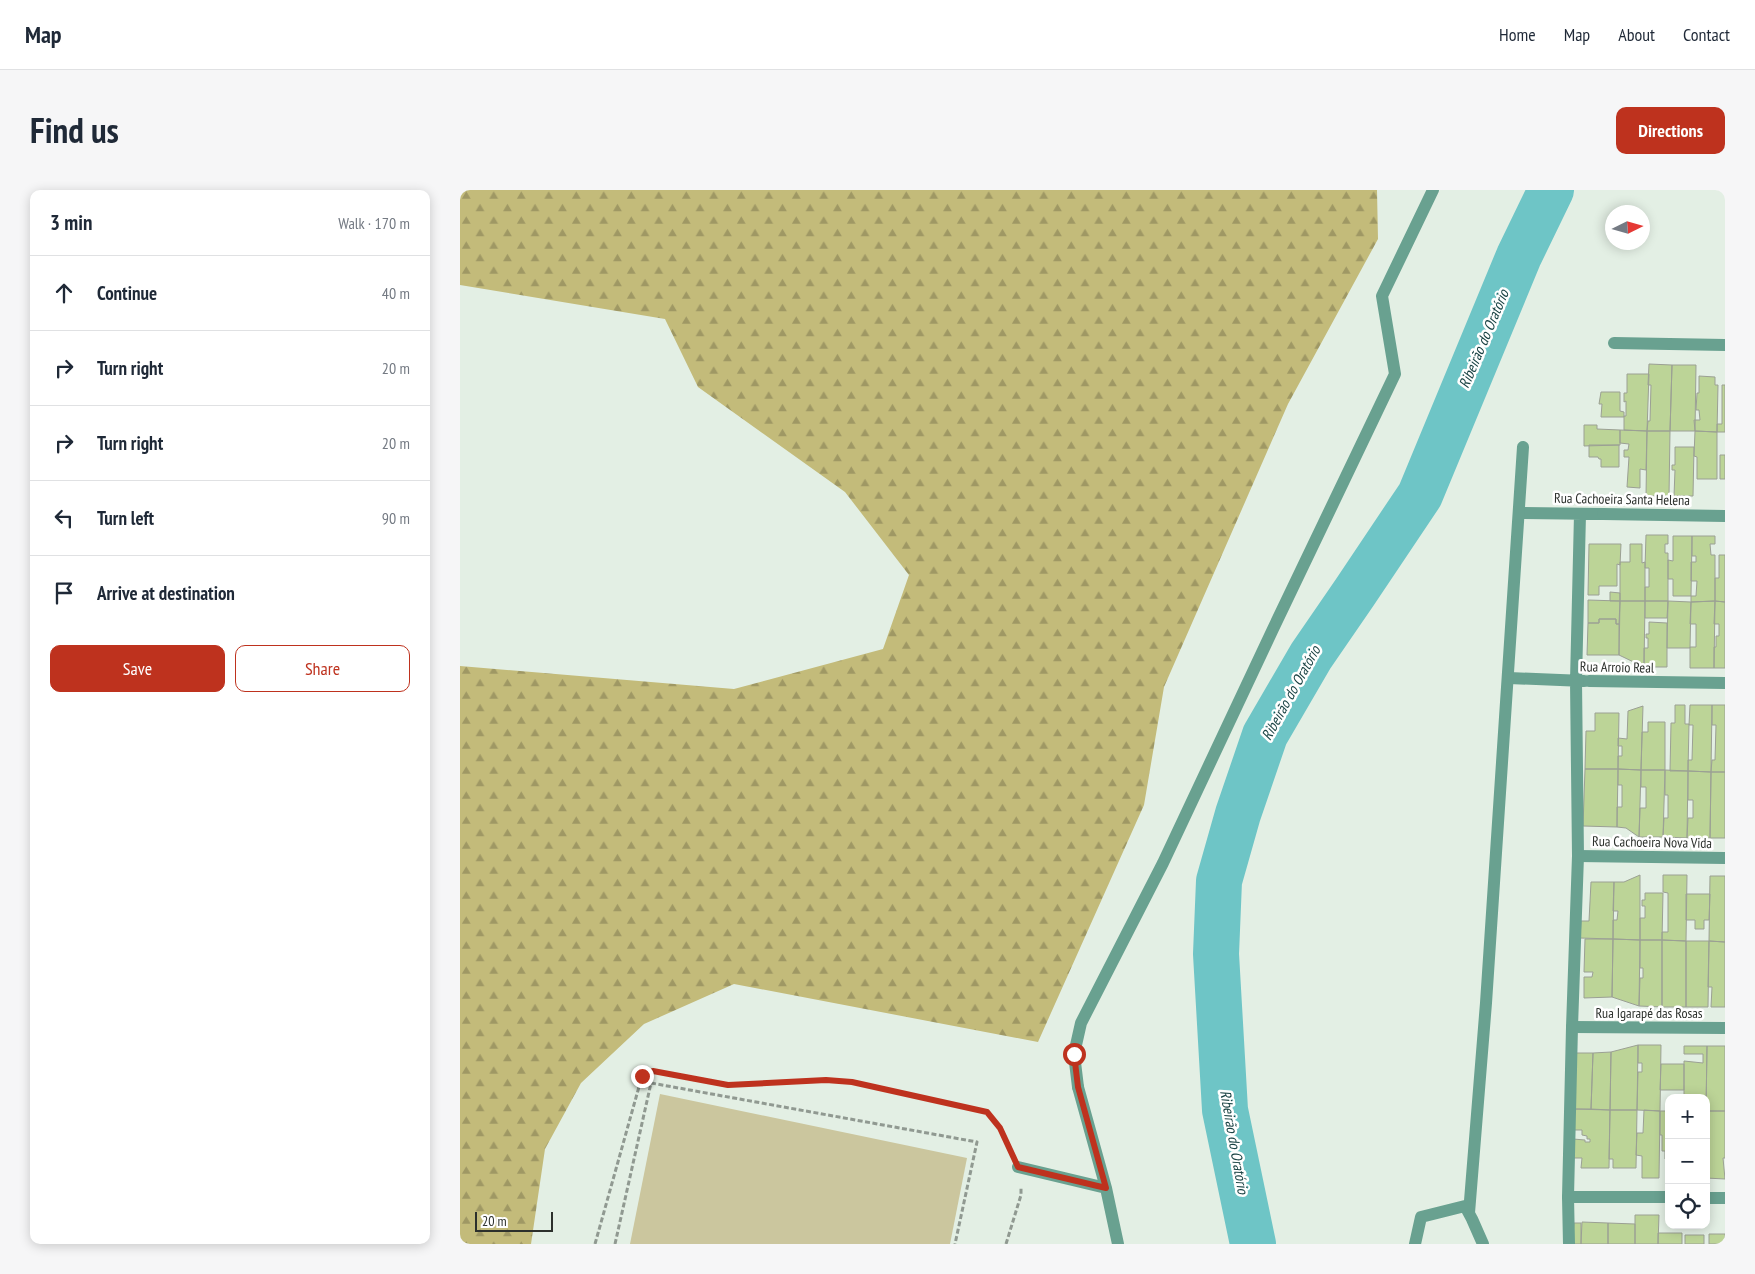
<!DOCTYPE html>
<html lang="en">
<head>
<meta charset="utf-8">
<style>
  :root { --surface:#fff; --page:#f6f6f7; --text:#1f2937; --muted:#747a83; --line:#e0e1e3; --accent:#be321e }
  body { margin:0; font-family:"PT Sans Narrow",sans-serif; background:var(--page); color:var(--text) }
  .controls { position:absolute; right:15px; bottom:15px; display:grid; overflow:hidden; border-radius:10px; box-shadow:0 2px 12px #0003 }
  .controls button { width:45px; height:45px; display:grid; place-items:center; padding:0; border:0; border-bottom:1px solid var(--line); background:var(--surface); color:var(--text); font:25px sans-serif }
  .compass { position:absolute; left:1145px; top:15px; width:45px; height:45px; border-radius:50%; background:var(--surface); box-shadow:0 2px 12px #0003; rotate:85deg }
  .scale { position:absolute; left:15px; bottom:12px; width:78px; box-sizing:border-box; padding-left:5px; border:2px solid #2c302c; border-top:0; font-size:14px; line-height:18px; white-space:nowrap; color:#2c302c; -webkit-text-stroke:4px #fff; paint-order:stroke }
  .stop { position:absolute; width:15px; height:15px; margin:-11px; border:4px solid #be321e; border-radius:50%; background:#fff }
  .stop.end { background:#be321e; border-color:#fff; box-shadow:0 1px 5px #0008 }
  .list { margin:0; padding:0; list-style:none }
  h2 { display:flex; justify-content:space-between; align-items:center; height:65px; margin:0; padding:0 20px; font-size:21px }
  h2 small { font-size:16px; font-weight:400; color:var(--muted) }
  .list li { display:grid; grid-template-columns:32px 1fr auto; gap:15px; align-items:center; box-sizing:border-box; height:75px; padding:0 20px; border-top:1px solid var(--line) }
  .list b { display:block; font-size:19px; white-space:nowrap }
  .list em { font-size:16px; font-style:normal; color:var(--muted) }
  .actions { display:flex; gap:10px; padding:15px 20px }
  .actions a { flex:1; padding:11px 0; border:1px solid var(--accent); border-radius:10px; text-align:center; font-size:18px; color:var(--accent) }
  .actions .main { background:var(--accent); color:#fff }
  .icon { flex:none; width:28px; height:28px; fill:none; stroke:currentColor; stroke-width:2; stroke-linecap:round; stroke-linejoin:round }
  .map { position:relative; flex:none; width:1265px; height:1054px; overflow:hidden; border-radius:10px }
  header { display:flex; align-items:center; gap:30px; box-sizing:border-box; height:70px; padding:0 25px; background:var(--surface); border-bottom:1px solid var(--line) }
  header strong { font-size:24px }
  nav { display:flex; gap:28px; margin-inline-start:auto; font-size:18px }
  .intro { display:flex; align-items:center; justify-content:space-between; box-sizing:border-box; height:120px; padding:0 30px }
  h1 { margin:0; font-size:35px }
  .button { padding:12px 22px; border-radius:10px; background:var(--accent); color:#fff; font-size:18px; font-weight:700 }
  main { display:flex; gap:30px; padding:0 30px }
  aside { flex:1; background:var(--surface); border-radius:10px; box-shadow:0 2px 12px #0003 }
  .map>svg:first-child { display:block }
  .green { fill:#cbc69e }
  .forest { fill:url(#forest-firs) }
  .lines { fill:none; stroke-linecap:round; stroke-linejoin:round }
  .river { stroke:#6ec5c6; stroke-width:46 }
  .building { fill:#bcd497; stroke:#9ba094 }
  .path { stroke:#909991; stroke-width:3; stroke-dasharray:5 2.5; stroke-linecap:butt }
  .service { stroke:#69a190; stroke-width:12 }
  .pedestrian { stroke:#69a190; stroke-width:12 }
  .minor { stroke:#69a190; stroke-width:12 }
  .route { stroke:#be321e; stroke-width:6 }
  .labels { text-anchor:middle; stroke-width:5; stroke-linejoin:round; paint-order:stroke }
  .street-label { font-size:14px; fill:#2c302c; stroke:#fff }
  .water-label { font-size:15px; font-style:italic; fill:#1a4344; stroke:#fff }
</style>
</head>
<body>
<header>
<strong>Map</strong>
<nav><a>Home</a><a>Map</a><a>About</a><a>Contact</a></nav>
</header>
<div class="intro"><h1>Find us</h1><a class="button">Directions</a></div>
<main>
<aside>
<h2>3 min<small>Walk · 170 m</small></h2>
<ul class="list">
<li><svg class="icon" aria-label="ahead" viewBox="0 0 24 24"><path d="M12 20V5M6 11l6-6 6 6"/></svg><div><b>Continue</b></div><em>40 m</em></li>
<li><svg class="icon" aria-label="right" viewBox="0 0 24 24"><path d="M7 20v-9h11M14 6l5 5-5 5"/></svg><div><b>Turn right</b></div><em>20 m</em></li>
<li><svg class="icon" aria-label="right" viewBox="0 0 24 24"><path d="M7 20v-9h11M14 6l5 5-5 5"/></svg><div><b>Turn right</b></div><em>20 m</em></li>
<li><svg class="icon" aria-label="left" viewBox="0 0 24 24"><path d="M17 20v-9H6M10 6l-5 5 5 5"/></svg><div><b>Turn left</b></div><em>90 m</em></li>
<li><svg class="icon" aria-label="arrive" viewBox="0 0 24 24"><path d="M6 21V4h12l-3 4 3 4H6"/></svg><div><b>Arrive at destination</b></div></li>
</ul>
<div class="actions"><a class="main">Save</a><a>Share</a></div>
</aside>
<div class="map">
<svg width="1265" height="1054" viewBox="0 0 1265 1054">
  <defs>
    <pattern id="forest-firs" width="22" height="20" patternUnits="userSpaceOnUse" patternTransform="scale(1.25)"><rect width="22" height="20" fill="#c3bb7a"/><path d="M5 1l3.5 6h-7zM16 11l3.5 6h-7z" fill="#9f9864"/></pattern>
  </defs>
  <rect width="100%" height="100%" fill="#e3efe4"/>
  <path class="green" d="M200,904L507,968L490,1054H170Z"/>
  <path class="forest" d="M0,0H917L918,49L828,214L704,497L684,615L578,852L274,794L184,834L121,893L85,959L71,1054H0V476L274,499L423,459L449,385L385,302L238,197L205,129L0,95Z"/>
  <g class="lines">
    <path class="river" d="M793,1054L765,920L756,764L759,691L778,624L805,545L851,466L895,402L960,305L1059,66L1091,0"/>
  </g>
  <path class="building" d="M1189,174L1212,175L1210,241H1187L1188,231H1190L1191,195H1188Z
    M1212,175H1236L1235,241H1210Z
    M1167,184H1189L1187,241L1164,240V226H1166V211L1164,212V203H1167Z
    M1239,186L1255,187V195H1258L1257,242L1235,241L1234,230H1240L1239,220H1236L1237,203H1239Z
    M1262,195H1265V242H1257V234H1262Z
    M1141,202H1160V221L1164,222V227H1141L1142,214H1139Z
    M1124,235H1137V239L1160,240V255L1124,256Z
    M1160,240L1187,241L1186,280L1180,279V298L1167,297L1169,267H1164V260H1168L1169,254L1160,253Z
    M1187,241H1210L1209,306H1186Z
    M1235,241L1257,242V289H1237V267L1234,266Z
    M1129,255H1159V277H1141V269H1139L1138,267H1129Z
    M1215,257H1234L1233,306H1214L1215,280H1212V275H1215Z
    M1260,265H1265V289H1260Z
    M1186,345H1208V354H1205V363H1208V411H1185V397H1189V378H1185Z
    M1213,346H1232L1231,406H1213V389H1208V370L1213,371Z
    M1232,346H1255V354H1250L1251,365H1255V411L1231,412V406H1236L1237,391H1231V372H1236V366H1232Z
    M1129,354H1161L1160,375L1157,374V396H1139V405H1128Z
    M1170,354H1182V373L1185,372V411H1160V372H1170Z
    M1259,365H1265V412L1255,411V388H1259Z
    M1150,402L1160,403V411H1150Z
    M1128,410L1160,411L1159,434H1156V429H1139V433H1128Z
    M1160,411H1185L1184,477L1159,465Z
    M1185,411H1208L1207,428H1185Z
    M1208,411L1231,412L1230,458H1207Z
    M1255,411L1265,412V478H1254V457H1256V446H1259V434H1254Z
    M1255,411L1254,478H1230V457H1236V434H1230L1231,412Z
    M1139,429H1156V434H1159V465H1127L1128,433H1139Z
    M1189,432L1207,433V477H1184V458H1188V448H1186V444H1189Z
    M1215,515H1225V534H1229L1228,581H1210L1211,533H1215Z
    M1230,515H1252L1251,582L1228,581V570H1232L1233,535H1229Z
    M1252,515H1265V582H1251L1252,570H1255L1256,535H1252Z
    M1183,516L1181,580L1158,579V566H1162V556H1158V548L1167,549L1168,521Z
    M1135,523H1159L1158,579H1125L1126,541H1135Z
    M1188,532H1205V580H1181L1182,542H1188Z
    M1125,579H1158L1157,637L1123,636Z
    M1158,579L1181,580L1179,647L1166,638L1157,637V617H1162V595H1158Z
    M1181,580H1205L1203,647H1179L1180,618H1186V597H1181Z
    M1205,580L1228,581L1227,648L1203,647L1204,628H1208V605H1205Z
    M1228,581L1251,582L1250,648H1227L1228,628H1233V610H1228Z
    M1251,582H1265V648H1250Z
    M1180,685V750L1153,749V730H1157L1158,721H1153L1154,692H1164Z
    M1203,685H1227L1226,751L1202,750V742H1208V703L1203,702Z
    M1250,686H1265V752L1249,751Z
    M1131,692H1154L1153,749L1120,748L1121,731H1129Z
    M1185,703H1203L1202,750H1180V728H1185V716H1182V710H1185Z
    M1226,704H1250L1249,730H1244V739H1235V730H1226Z
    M1125,749H1153L1152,807L1124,808V787H1132L1133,782H1124Z
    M1153,749L1180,750L1179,816L1152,807Z
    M1180,750H1202V817L1179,816L1180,788H1183V778H1180Z
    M1202,750L1226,751V817H1202Z
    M1226,751H1249L1248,817H1226Z
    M1249,751L1265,752V817H1251L1252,797H1248Z
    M1178,855L1177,920H1150L1151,862Z
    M1178,855H1201L1200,921L1177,920L1178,882H1182V873H1178Z
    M1224,856H1247L1246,921V908H1224V871L1243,873V864H1224Z
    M1247,856H1265V921H1246Z
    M1151,862L1150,920L1131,919L1133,863Z
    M1115,863H1133L1131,919H1113Z
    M1201,874H1224V900H1200Z
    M1113,919L1150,920L1149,978H1121L1122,968H1112L1113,949L1125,950V952H1130V949H1127V946L1122,945V940H1113Z
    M1150,920H1177L1176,978H1153V969H1149Z
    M1184,920L1200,921L1199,988H1182V966L1176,965L1177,943H1183Z
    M1200,921H1209V969H1205V961H1202V945H1200Z
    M1246,921H1265V968H1263L1265,989L1246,988Z
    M1175,1025H1199L1198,1054H1175Z
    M1122,1032L1148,1033V1054H1121Z
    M1114,1033H1121V1054H1112Z
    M1148,1033L1175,1034V1054H1148Z
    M1198,1043H1222V1054H1198Z
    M1249,1044H1265V1054H1249Z
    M1225,1045H1244V1054H1225Z"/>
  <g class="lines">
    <path class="path" d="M135,1054L182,886L193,881L268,895L366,890L392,892L527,922L540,938L552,961
      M155,1054L191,893L517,952L495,1054
      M546,1054L561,1005V998"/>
    <path class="service" d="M618,897L614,864L621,833L703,673L813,439L935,184L922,106L973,0"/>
    <path class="pedestrian" d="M1059,323L1143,324
      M1049,488L1124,491
      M1109,1054L1108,1007L1112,837L1118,666L1116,491L1120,324"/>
    <path class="minor" d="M1154,153L1265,155
      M1143,324L1265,326
      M1129,491L1265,493
      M1118,666L1265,668
      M1112,837L1265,838
      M618,897L646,998L658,1054
      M558,977L646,998
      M1108,1007H1209
      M1246,1008H1265
      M1009,1023L1026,813L1063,257
      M955,1054L961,1027L1005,1016L1012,1029L1023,1054"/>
  </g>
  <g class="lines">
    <path class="route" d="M182,886L193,881L268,895L366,890L392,892L527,922L540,938L558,977L646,998L618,897L614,864"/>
  </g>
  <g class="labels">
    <g class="street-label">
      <text transform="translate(1162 309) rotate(1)" y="5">Rua Cachoeira Santa Helena</text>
      <text transform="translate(1157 477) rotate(1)" y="5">Rua Arroio Real</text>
      <text transform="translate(1192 652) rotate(1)" y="5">Rua Cachoeira Nova Vida</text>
      <text x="1189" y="828">Rua Igarapé das Rosas</text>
    </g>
    <g class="water-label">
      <text transform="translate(1024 149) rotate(-67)" y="5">Ribeirão do Oratório</text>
      <text transform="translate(831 503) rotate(-61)" y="5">Ribeirão do Oratório</text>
      <text transform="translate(774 952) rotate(80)" y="5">Ribeirão do Oratório</text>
    </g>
  </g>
</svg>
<div class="controls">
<button>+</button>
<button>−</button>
<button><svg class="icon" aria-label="locate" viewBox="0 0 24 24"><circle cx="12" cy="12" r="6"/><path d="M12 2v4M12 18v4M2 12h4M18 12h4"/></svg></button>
</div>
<svg class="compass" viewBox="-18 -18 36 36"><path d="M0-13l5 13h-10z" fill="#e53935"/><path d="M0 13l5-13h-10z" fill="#747a83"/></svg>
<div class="scale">20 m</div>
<div class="stop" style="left:614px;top:864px"></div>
<div class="stop end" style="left:182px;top:886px"></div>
</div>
</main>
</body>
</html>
